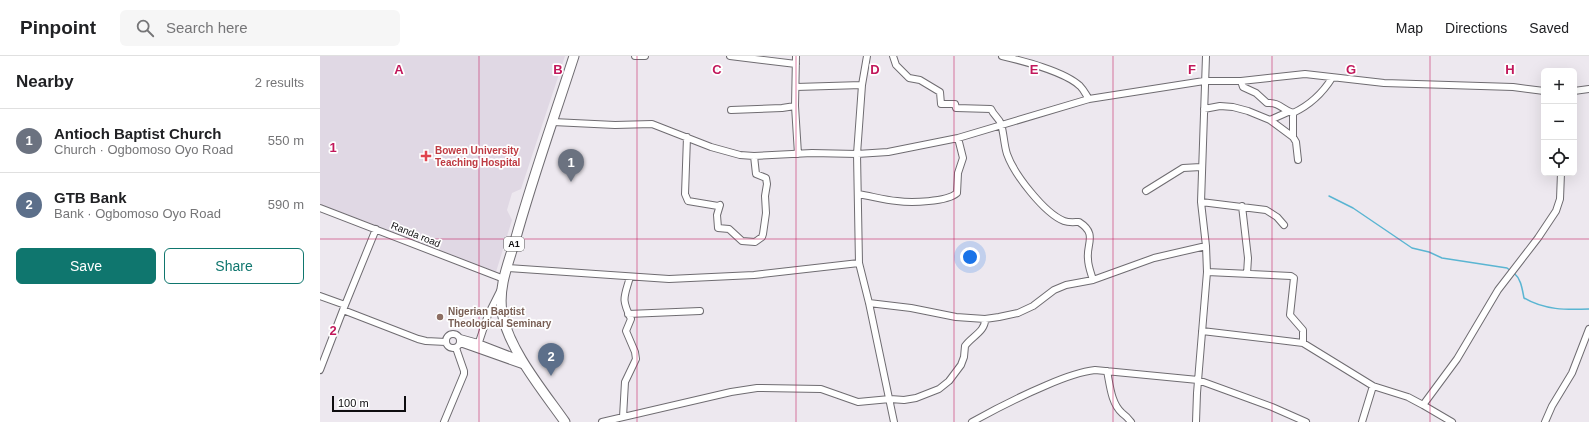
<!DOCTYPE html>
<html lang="en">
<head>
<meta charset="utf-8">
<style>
  :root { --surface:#fff; --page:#f6f6f6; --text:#202124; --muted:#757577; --line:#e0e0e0; --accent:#0f766e }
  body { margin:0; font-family:Helvetica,sans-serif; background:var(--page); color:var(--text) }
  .controls { position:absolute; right:12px; top:12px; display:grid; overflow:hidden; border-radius:6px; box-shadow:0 4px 16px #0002 }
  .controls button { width:36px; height:36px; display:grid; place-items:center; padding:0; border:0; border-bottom:1px solid var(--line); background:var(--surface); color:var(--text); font:20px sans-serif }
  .scale { position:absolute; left:12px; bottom:10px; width:74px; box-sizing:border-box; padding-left:4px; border:2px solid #0e0d0f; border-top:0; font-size:11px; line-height:14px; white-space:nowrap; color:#0e0d0f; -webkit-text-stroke:3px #fff; paint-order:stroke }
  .you { position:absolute; left:650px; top:201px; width:14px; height:14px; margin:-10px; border:3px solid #fff; border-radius:50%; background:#1a73e8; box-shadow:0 0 0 6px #1a73e833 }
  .badge { display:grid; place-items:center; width:26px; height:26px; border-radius:50%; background:var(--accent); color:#fff; font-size:13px; font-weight:700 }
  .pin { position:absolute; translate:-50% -33px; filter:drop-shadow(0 1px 2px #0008) }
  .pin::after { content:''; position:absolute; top:21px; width:14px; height:12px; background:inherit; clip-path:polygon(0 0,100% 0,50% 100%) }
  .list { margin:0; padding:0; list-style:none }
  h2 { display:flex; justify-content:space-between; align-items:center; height:52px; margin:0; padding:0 16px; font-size:17px }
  h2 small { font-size:13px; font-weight:400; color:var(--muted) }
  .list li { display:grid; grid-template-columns:26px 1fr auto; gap:12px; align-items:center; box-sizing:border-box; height:64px; padding:0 16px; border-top:1px solid var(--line) }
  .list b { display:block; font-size:15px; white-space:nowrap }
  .list p { margin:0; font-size:13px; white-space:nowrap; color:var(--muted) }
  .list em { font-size:13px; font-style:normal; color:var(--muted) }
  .actions { display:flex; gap:8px; padding:12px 16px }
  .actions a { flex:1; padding:9px 0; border:1px solid var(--accent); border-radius:6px; text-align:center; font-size:14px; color:var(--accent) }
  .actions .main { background:var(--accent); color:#fff }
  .icon { flex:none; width:22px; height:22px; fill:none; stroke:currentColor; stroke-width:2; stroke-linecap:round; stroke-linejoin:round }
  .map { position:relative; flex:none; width:1269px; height:366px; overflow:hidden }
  header { display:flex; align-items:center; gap:24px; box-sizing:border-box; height:56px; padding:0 20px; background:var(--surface); border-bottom:1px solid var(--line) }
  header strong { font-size:19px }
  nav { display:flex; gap:22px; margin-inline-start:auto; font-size:14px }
  .search { width:280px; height:36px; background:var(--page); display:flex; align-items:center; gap:10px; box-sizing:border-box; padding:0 14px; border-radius:6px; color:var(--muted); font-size:15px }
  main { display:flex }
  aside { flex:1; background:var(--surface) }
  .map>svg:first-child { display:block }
  .built { fill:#e0d8e4 }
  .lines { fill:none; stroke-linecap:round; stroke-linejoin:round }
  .stream { stroke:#5ab5d2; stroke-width:1.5 }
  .minor-casing { stroke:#6f6c71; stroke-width:8 }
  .highway-casing { stroke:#6f6c71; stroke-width:11 }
  .minor { stroke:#fff; stroke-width:6 }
  .highway { stroke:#fff; stroke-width:9 }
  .grid { fill:none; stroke:#c2185b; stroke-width:1; stroke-opacity:0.55 }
  .health-dot { fill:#e0444e; stroke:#fff; stroke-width:1.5 }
  .education-dot { fill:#8d6e63; stroke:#fff; stroke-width:1.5 }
  .labels { text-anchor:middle; stroke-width:3.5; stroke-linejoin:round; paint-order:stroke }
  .shield { fill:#fff; stroke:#565657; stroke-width:1 }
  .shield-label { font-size:9px; font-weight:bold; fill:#0e0d0f }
  .health-label { font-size:10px; font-weight:bold; fill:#be3a42; stroke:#fff; text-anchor:start }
  .street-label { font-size:10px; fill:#0e0d0f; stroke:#fff }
  .education-label { font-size:10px; font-weight:bold; fill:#785e54; stroke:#fff; text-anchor:start }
  .grid-label { font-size:13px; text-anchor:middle; font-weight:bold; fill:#c2185b; stroke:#fff; stroke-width:3.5; stroke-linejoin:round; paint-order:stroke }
</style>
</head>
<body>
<header>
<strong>Pinpoint</strong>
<div class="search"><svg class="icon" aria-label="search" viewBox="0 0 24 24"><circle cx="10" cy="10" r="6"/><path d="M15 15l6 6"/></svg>Search here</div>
<nav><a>Map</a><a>Directions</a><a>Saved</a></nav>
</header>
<main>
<aside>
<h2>Nearby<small>2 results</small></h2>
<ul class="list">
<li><span class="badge" style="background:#6b7280">1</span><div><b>Antioch Baptist Church</b><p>Church · Ogbomoso Oyo Road</p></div><em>550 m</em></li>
<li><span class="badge" style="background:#5c6f8a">2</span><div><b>GTB Bank</b><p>Bank · Ogbomoso Oyo Road</p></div><em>590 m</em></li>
</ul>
<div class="actions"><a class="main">Save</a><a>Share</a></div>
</aside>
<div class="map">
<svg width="1269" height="366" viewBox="0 0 1269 366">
  <rect width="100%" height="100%" fill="#ede8ef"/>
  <path class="built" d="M0,0H245L201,133L192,137L187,154L192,164L176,216L0,148Z"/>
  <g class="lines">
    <path class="stream" d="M1009,140L1033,152L1092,192L1109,196L1122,202L1187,212L1191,215
      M1194,217C1201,223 1202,232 1204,242C1224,254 1246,254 1269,253"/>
    <g class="minor-casing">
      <path id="minor" d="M315,0H325
        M410,0L476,8
        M476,0L475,50L478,98
        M573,0L576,9L589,22L600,24L620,36L621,48H635L636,52L671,53C674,60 679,62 681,68C684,78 684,89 687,98C694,118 724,157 744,165C749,167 755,166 759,166C778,178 766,188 768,203C768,210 771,217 773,224
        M682,0C703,5 744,15 760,30C764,34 766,39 769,43
        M921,25L923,31L936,37L947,47C960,46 962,54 973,57
        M476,31L542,29
        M1254,35L1269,33
        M884,53L900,50L913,51L928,55L950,64L973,81L976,86L978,104
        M411,54L462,52L475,50
        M950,64L968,56
        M233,66L295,69L332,68L391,91L420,99L434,100L492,97L537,98L542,29L547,0
        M367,81L365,138L368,145L398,150L400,149L397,159L398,172L409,173L422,185L435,186L442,181L443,178L446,157L445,140L447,128L446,122L436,118L434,100
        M973,81V57C990,49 1002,38 1012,22
        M826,135L863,112L881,111
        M538,138C551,140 564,144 577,145C591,147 627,146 637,137L638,117L643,102L638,82
        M881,146L946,154L957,161L964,169
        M922,150L928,202L927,218
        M0,152L184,223
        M187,212L349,223L434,219L539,207
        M887,216L971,220L974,222L970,259L983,274V287
        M0,240L25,249
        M549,247L591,252L636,261L665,263L679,261L698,257L713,250L734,234L746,229L773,224L834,202L886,190
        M23,254L98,283L106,285L126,286
        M308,258L380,255
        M882,275L983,287L1053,330L1088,341L1103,349L1132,366
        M126 285a7 7 0 1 1 14 0a7 7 0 1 1-14 0Z
        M140,282L158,287L202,304
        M140,287L205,310
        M157,292L168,259L180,235
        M0,314L23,254L56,173
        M787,315C790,329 791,347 802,357C806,360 808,362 811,366
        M1103,349L1137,303L1178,234L1218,182L1236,155L1240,143L1241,117
        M303,361L305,326L316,303L315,296L306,275L311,263C301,242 304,242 310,221
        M124,366L144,318V315L136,292
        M282,366L411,336L437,332L501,333L538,346L570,343L584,344L596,342L619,333L629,325L641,309L644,301L645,290C651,281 666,275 665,263
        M574,366L549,247L539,207L537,98L568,96L638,82L769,43L884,25H921L985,18L1064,27L1193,31L1224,35
        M652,366C677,352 701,340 727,329C743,322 758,316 775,314L878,324L952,351L986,366
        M876,366L877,337L887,216L886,190L881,146L886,0
        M1042,366L1053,330
        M1225,366L1232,350L1252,317L1269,273"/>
    </g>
    <g class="highway-casing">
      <path id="highway" d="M245,366C224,336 188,293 182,256C178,232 188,208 195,185C212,123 234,62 254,0"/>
    </g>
    <use href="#minor" class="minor"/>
    <use href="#highway" class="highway"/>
  </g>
  <path class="grid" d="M159,0V366M317,0V366M476,0V366M634,0V366M793,0V366M952,0V366M1110,0V366M0,183H1269"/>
  <path class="health-dot" d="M104 94h4v4h4v4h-4v4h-4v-4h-4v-4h4z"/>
  <circle class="education-dot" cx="120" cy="261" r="4"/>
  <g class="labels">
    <rect class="shield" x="184" y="181" width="20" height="14" rx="3"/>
    <g class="shield-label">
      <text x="194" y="191">A1</text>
    </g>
    <g class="health-label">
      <text x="115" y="98">Bowen University<tspan x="115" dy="12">Teaching Hospital</tspan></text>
    </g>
    <g class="street-label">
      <text transform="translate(96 178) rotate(22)" y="4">Randa road</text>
    </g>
    <g class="education-label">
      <text x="128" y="259">Nigerian Baptist<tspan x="128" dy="12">Theological Seminary</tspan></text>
    </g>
  </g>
  <g class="grid-label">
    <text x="79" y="18">A</text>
    <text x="238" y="18">B</text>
    <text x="397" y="18">C</text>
    <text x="555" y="18">D</text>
    <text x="714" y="18">E</text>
    <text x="872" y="18">F</text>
    <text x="1031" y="18">G</text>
    <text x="1190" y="18">H</text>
    <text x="13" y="96">1</text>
    <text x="13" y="279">2</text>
  </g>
</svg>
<div class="controls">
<button>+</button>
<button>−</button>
<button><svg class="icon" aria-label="locate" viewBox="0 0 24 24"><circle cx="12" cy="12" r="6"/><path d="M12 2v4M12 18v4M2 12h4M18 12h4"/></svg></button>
</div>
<div class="scale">100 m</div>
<div class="you"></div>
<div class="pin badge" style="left:251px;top:126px;background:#6b7280">1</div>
<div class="pin badge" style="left:231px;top:320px;background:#5c6f8a">2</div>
</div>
</main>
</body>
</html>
